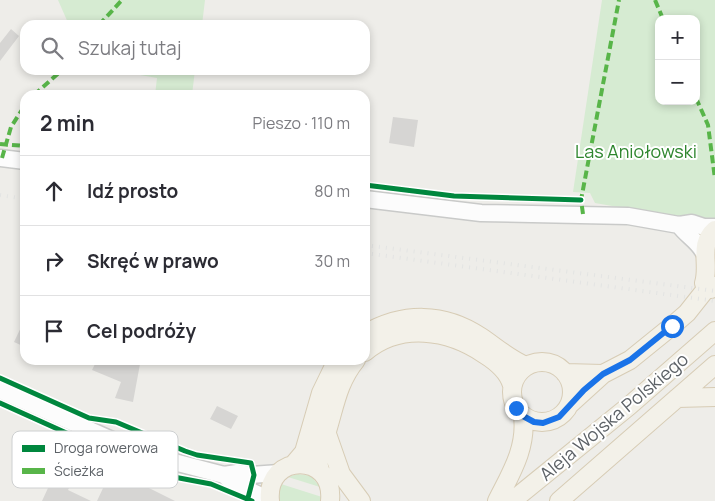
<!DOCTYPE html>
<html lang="pl">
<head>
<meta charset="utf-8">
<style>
  :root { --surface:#fff; --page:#f2f2f3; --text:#2b2b33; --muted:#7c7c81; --line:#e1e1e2 }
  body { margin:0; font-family:Manrope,sans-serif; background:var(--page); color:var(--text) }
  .controls { position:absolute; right:15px; top:15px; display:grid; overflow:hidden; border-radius:10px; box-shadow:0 2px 8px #0003 }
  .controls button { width:45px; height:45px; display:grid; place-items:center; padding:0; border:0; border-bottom:1px solid var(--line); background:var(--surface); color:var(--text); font:25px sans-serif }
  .stop { position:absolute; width:15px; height:15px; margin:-11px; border:4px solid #1a73e8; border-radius:50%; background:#fff }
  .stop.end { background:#1a73e8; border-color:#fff; box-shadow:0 1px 5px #0008 }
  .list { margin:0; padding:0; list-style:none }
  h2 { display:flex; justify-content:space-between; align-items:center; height:65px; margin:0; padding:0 20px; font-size:21px }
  h2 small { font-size:16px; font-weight:400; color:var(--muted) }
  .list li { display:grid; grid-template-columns:32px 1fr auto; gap:15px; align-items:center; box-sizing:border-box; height:70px; padding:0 20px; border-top:1px solid var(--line) }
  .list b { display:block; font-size:19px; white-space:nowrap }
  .list em { font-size:16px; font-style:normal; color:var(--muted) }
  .icon { flex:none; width:28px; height:28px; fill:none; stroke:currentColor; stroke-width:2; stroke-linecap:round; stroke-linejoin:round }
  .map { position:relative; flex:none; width:715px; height:501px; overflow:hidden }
  .search { position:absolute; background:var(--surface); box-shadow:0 2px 8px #0003; left:20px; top:20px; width:350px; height:55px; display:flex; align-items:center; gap:12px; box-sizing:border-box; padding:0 18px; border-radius:15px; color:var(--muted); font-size:19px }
  .panel { position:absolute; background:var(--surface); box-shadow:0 2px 8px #0003; left:20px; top:90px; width:350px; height:275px; border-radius:15px }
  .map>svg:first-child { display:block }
  .green { fill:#d6ebd2; fill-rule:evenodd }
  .building { fill:#d6d5d3 }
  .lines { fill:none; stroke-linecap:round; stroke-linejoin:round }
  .secondary-casing { stroke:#c9cac9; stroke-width:19 }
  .primary-casing { stroke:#d7ccb5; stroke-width:20 }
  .secondary { stroke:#fcfcfc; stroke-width:16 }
  .primary { stroke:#f3f1e9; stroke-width:18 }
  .rail { stroke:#e3e4e3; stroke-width:4; stroke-dasharray:1 6; stroke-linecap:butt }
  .quiet { stroke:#58b549; stroke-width:4; stroke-dasharray:8 4; stroke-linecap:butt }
  .cycleway-casing { stroke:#fff; stroke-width:8 }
  .cycleway { stroke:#00873e; stroke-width:5 }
  .route { stroke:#1a73e8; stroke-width:6 }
  .labels { text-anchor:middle; stroke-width:4; stroke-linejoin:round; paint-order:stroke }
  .park-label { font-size:18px; fill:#2e862e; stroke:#fff }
  .street-label { font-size:18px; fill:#5d6267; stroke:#fff }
  .key { fill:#fff; stroke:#ced0d1; stroke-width:1 }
  .key-label { font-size:14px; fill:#5d6267 }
</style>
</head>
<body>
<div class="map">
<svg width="715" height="501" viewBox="0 0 715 501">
  <rect width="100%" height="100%" fill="#eeede9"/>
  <path class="green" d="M58,0H205L202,25H69Z
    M602,0H715V222L710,223L595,203L590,193L573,192ZM659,19H696V101H659Z
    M112,70H195L192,95H155L157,78Z
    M298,474L311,476L320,487L288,477Z
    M281,484L322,497L321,501H279L278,493Z"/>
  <path class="building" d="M11,29L19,36L0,61V43Z
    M393,117L418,120L414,147L389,143Z
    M25,319V347L14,342Z
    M97,360H130L140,364L133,402L115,398L121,382L92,370Z
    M217,406L238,416L231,429L210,419Z
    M64,455L81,463L68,490L91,501H42L48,488L67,481L54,475Z
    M111,471L151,489L175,501H97Z"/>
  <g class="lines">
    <g class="secondary-casing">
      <path id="secondary" d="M0,158L25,161
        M365,199L481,213L628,216L679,225L692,223L704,227H715
        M679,225C687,236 698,241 704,253
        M0,390L121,444L178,463L224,475L237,473L250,475L279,473
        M224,475L233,483L270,500"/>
    </g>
    <g class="primary-casing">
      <path id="primary" d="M706,289L704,283C710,264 698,245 715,230
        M365,334C403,312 444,312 481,337C496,347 509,359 526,366
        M365,352C400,322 449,330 484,354C497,362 508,371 512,385
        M512 392a30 30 0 1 1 60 0a30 30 0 1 1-60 0Z
        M565,373L603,374
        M677,398L715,397
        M570,404L603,374L630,360L672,326L687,313L706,289H711L715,286
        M327,434L341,474L361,501
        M293,465L304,452L321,393L337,360
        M320,471C314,446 322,451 327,431C335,405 338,382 356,360
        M270,501C265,452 335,452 330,501
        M497,501C511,473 527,448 523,416
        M512,501L629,406L715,331
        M559,501L715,365"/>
    </g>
    <use href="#secondary" class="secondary"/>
    <use href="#primary" class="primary"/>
    <path class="rail" d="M0,195L25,199
      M365,245L715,291
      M365,253L715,301"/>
    <path class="quiet" d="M655,0L663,19
      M99,25L122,0
      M34,95L62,70
      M696,98L708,125L715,179
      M0,144L25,146
      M2,158L11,127L25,105
      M583,214L581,200L619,0"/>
    <g class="cycleway-casing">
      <path id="cycleway" d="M365,185L454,196L581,200
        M0,378L89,418L116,422L185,451L197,455L251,463L254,475L248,498
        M0,403L82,440L127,464L158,474L211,484L252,501"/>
    </g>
    <use href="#cycleway" class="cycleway"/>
  </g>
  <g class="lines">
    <path class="route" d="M516,408L523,416L534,422L543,423L559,417L584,390L603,374L630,360L672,326"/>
  </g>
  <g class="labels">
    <g class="park-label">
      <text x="636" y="158">Las Aniołowski</text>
    </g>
    <g class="street-label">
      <text transform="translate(614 417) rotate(-40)" y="6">Aleja Wojska Polskiego</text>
    </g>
  </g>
  <rect x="12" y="431" width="166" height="57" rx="8" class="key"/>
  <rect x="22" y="445" width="23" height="7" fill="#00873e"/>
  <rect x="22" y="468" width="23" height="6" fill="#58b549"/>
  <g class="key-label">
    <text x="54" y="453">Droga rowerowa</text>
    <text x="54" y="476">Ścieżka</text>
  </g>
</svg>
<div class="controls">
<button>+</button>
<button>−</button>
</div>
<div class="stop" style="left:672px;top:326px"></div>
<div class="stop end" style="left:516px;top:408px"></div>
<div class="search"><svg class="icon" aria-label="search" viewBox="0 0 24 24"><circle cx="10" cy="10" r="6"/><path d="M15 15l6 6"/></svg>Szukaj tutaj</div>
<section class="panel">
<h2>2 min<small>Pieszo · 110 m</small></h2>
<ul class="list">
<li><svg class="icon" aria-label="ahead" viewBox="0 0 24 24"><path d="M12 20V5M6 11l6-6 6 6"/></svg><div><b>Idź prosto</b></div><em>80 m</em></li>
<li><svg class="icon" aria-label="right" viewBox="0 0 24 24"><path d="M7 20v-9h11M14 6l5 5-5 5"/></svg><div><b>Skręć w prawo</b></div><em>30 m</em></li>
<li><svg class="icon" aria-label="arrive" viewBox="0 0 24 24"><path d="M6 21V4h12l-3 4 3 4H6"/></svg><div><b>Cel podróży</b></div></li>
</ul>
</section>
</div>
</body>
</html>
